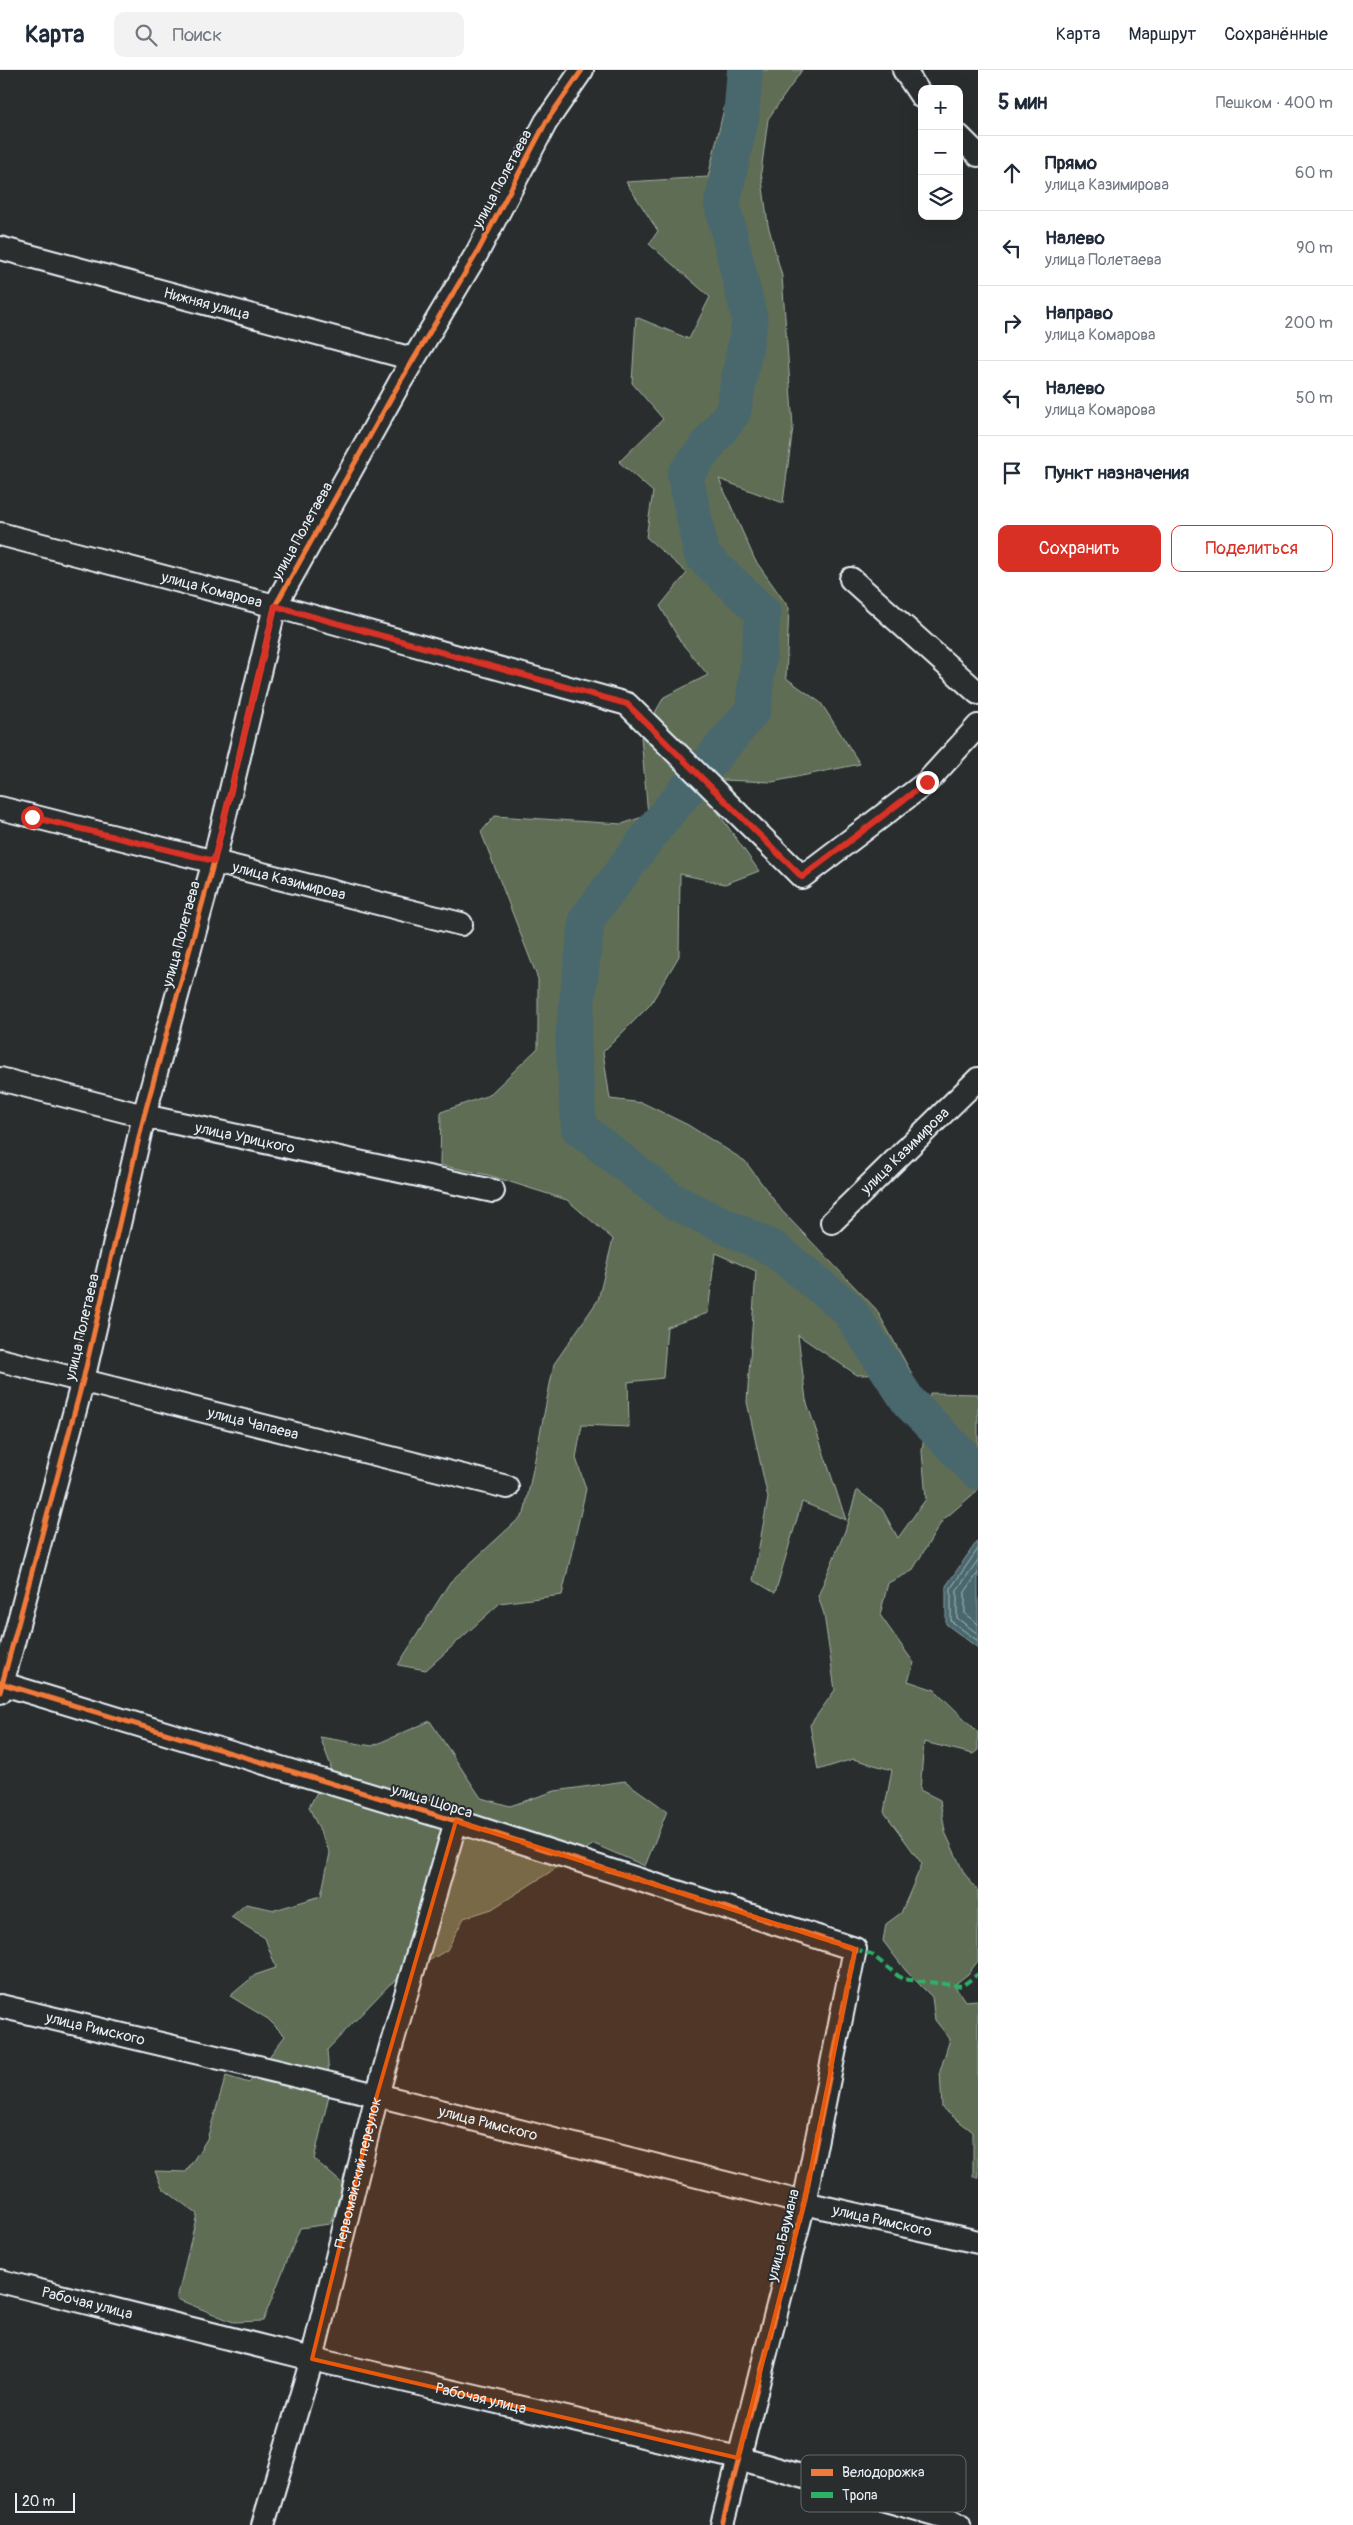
<!DOCTYPE html>
<html lang="ru">
<head>
<meta charset="utf-8">
<style>
  :root { --surface:#fff; --page:#f2f2f3; --text:#1f2937; --muted:#747a83; --line:#e0e1e3; --accent:#d93025 }
  body { margin:0; font-family:Pangolin,sans-serif; background:var(--page); color:var(--text) }
  .controls { position:absolute; right:15px; top:15px; display:grid; overflow:hidden; border-radius:10px; box-shadow:0 5px 20px #0002 }
  .controls button { width:45px; height:45px; display:grid; place-items:center; padding:0; border:0; border-bottom:1px solid var(--line); background:var(--surface); color:var(--text); font:25px sans-serif }
  .scale { position:absolute; left:15px; bottom:12px; width:60px; box-sizing:border-box; padding-left:5px; border:2px solid #e8f1f8; border-top:0; font-size:14px; line-height:18px; white-space:nowrap; color:#e8f1f8; -webkit-text-stroke:4px #2a2d2e; paint-order:stroke }
  .stop { position:absolute; width:15px; height:15px; margin:-11px; border:4px solid #d93025; border-radius:50%; background:#fff }
  .stop.end { background:#d93025; border-color:#fff; box-shadow:0 1px 5px #0008 }
  .list { margin:0; padding:0; list-style:none }
  h2 { display:flex; justify-content:space-between; align-items:center; height:65px; margin:0; padding:0 20px; font-size:21px }
  h2 small { font-size:16px; font-weight:400; color:var(--muted) }
  .list li { display:grid; grid-template-columns:32px 1fr auto; gap:15px; align-items:center; box-sizing:border-box; height:75px; padding:0 20px; border-top:1px solid var(--line) }
  .list b { display:block; font-size:19px; white-space:nowrap }
  .list p { margin:0; font-size:16px; white-space:nowrap; color:var(--muted) }
  .list em { font-size:16px; font-style:normal; color:var(--muted) }
  .actions { display:flex; gap:10px; padding:15px 20px }
  .actions a { flex:1; padding:11px 0; border:1px solid var(--accent); border-radius:10px; text-align:center; font-size:18px; color:var(--accent) }
  .actions .main { background:var(--accent); color:#fff }
  .icon { flex:none; width:28px; height:28px; fill:none; stroke:currentColor; stroke-width:2; stroke-linecap:round; stroke-linejoin:round }
  .map { position:relative; flex:none; width:978px; height:2455px; overflow:hidden }
  header { display:flex; align-items:center; gap:30px; box-sizing:border-box; height:70px; padding:0 25px; background:var(--surface); border-bottom:1px solid var(--line) }
  header strong { font-size:24px }
  nav { display:flex; gap:28px; margin-inline-start:auto; font-size:18px }
  .search { width:350px; height:45px; background:var(--page); display:flex; align-items:center; gap:12px; box-sizing:border-box; padding:0 18px; border-radius:10px; color:var(--muted); font-size:19px }
  main { display:flex }
  aside { flex:1; background:var(--surface) }
  .map>svg:first-child { display:block }
  .green { fill:#5e6d55; stroke:#a3afa6 }
  .water { fill:#4a676d; stroke:#899ea5 }
  .lines { fill:none; stroke-linecap:round; stroke-linejoin:round }
  .shore { stroke:#a9bac0; stroke-width:1 }
  .river { stroke:#4a676d; stroke-width:36 }
  .minor-casing { stroke:#e8f1f8; stroke-width:26 }
  .minor { stroke:#2a2d2e; stroke-width:22 }
  .quiet { stroke:#2db169; stroke-width:4; stroke-dasharray:8 4; stroke-linecap:butt }
  .cycleway-casing { stroke:#2a2d2e; stroke-width:8 }
  .cycleway { stroke:#f17a3a; stroke-width:5 }
  .route { stroke:#d93025; stroke-width:6 }
  .marked { fill:#e8590c; fill-opacity:0.2; stroke:#e8590c; stroke-width:4; stroke-linejoin:round }
  .labels { text-anchor:middle; stroke-width:4; stroke-linejoin:round; paint-order:stroke }
  .street-label { font-size:15px; fill:#e8f1f8; stroke:#2a2d2e }
  .key { fill:#2a2d2e; stroke:#63686b; stroke-width:1 }
  .key-label { font-size:14px; fill:#e8f1f8 }
</style>
</head>
<body>
<header>
<strong>Карта</strong>
<div class="search"><svg class="icon" aria-label="search" viewBox="0 0 24 24"><circle cx="10" cy="10" r="6"/><path d="M15 15l6 6"/></svg>Поиск</div>
<nav><a>Карта</a><a>Маршрут</a><a>Сохранённые</a></nav>
</header>
<main>
<div class="map">
<svg width="978" height="2455" viewBox="0 0 978 2455">
  <rect width="100%" height="100%" fill="#2a2d2e"/>
  <filter id="ink" filterUnits="userSpaceOnUse"><feTurbulence type="fractalNoise" baseFrequency=".02" numOctaves="2"/><feDisplacementMap in="SourceGraphic" scale="10" xChannelSelector="R" yChannelSelector="G"/><feConvolveMatrix kernelMatrix="1 2 1 2 8 2 1 2 1" color-interpolation-filters="sRGB"/></filter>
  <g filter="url(#ink)">
    <path class="green" d="M733,0H802L768,49L761,102L768,155L782,206L793,357L783,433L719,409L755,490L789,538L786,608L821,633L860,694L772,712L723,710L717,741L759,801L725,814L680,804L679,886L650,935L603,982L610,1029L643,1033L688,1055L745,1091L782,1141L876,1239L912,1304L857,1305L798,1265L806,1330L846,1450L802,1432L775,1523L753,1510L768,1428L747,1332L756,1201L715,1183L708,1243L667,1257L663,1308L628,1312L629,1357L582,1355L576,1388L586,1419L562,1525L500,1533L426,1600L398,1595L450,1512L524,1444L554,1294L598,1230L613,1169L567,1130L488,1105L440,1095L441,1042L489,1025L538,978V909L481,762L495,746L622,754L648,745L641,667L664,627L708,605L680,571L660,536L687,503L646,467L653,422L619,392L663,349L632,313L636,247L689,269L710,227L649,174L658,161L626,112L708,107Z
      M930,1323L978,1324V1420L942,1451L912,1501L888,1513L880,1545L914,1593L908,1611L935,1620L978,1662V1680L973,1684L924,1672L920,1720L940,1730L945,1762L964,1803L978,1821V1891L968,1904L954,1915L965,1931L978,1930V2107H973V2062L942,2038L940,2001L950,1969L935,1950L932,1927L906,1901L883,1871L886,1854L901,1843L922,1794L884,1742L892,1700L853,1689L818,1700L810,1655L835,1620L824,1544L818,1526L845,1461L857,1420L882,1439L898,1468L926,1429L922,1381Z
      M430,1651L481,1728L510,1736L555,1721L625,1711L667,1741L645,1796L594,1774L492,1839L464,1848L447,1880L390,1914L327,1980L330,2021L314,2089L344,2115L330,2154L300,2158L263,2251L233,2252L177,2229L197,2144L162,2118L155,2101L186,2102L207,2069L226,2006L249,2013L285,1966L268,1949L230,1926L255,1905L276,1898L265,1868L231,1847L246,1834L275,1840L321,1826L330,1783L309,1737L331,1696L320,1667L372,1676Z"/>
    <path class="water" d="M978,1470V1578L946,1554V1516Z"/>
    <g class="lines">
      <path class="shore" d="M978,1479L951,1518V1551L978,1571
        M978,1490L957,1520V1548L978,1564
        M978,1503L965,1522V1544L978,1554"/>
      <path class="river" d="M745,0L741,48L722,134L750,250L733,342L685,405L702,485L763,543L753,640L657,755L587,849L573,968L579,1058L674,1132L774,1179L848,1239L909,1332L978,1402"/>
      <g class="minor-casing">
        <g id="minor">
          <path d="M904,0L922,27"/>
          <path d="M959,66L978,85"/>
          <path id="s1" d="M0,178L413,289"/>
          <path id="s2" d="M0,464L275,536L627,634L802,807L927,712L978,656"/>
          <path d="M851,509L978,623"/>
          <path id="s3" d="M0,738L461,854"/>
          <path id="s4" d="M0,1009L144,1046L493,1121"/>
          <path id="s5" d="M832,1152L978,1009"/>
          <path id="s6" d="M0,1290L507,1417"/>
          <path d="M0,1613L456,1751L855,1879L804,2133L722,2455"/>
          <path d="M0,1622L83,1310L144,1046L214,791L275,536L400,312L477,183L546,52L582,0"/>
          <path id="s7" d="M0,1936L377,2025L804,2133L978,2172"/>
          <path id="s8" d="M0,2211L312,2289L738,2388L945,2447L959,2455"/>
          <path id="s9" d="M263,2455L312,2289L377,2025L456,1751"/>
        </g>
      </g>
      <use href="#minor" class="minor"/>
      <path class="quiet" d="M855,1879L871,1884L902,1909L962,1916L978,1904"/>
      <g class="cycleway-casing">
        <path id="cycleway" d="M0,1613L456,1751L855,1879L804,2133L722,2455
          M0,1622L83,1310L144,1046L214,791L275,536L400,312L477,183L546,52L582,0"/>
      </g>
      <use href="#cycleway" class="cycleway"/>
    </g>
  </g>
  <g class="lines" filter="url(#ink)">
    <path class="route" d="M32,747L214,791L275,536L627,634L802,807L927,712"/>
  </g>
  <path class="marked" d="M456,1751L855,1879L804,2133L738,2388L312,2289L377,2025Z"/>
  <g class="labels">
    <g class="street-label">
      <text transform="translate(502 109) rotate(-62)" y="5">улица Полетаева</text>
      <text dy="5" stroke="none"><textPath href="#s1" startOffset="214">Нижняя улица</textPath></text>
      <text transform="translate(302 461) rotate(-61)" y="5">улица Полетаева</text>
      <text dy="5" stroke="none"><textPath href="#s2" startOffset="219">улица Комарова</textPath></text>
      <text dy="5" stroke="none"><textPath href="#s3" startOffset="298">улица Казимирова</textPath></text>
      <text transform="translate(181 864) rotate(-75)" y="5">улица Полетаева</text>
      <text dy="5" stroke="none"><textPath href="#s4" startOffset="252">улица Урицкого</textPath></text>
      <text dy="5" stroke="none"><textPath href="#s5" startOffset="102">улица Казимирова</textPath></text>
      <text transform="translate(82 1257) rotate(-77)" y="5">улица Полетаева</text>
      <text dy="5" stroke="none"><textPath href="#s6" startOffset="261">улица Чапаева</textPath></text>
      <text transform="translate(432 1731) rotate(17)" y="5">улица Щорса</text>
      <text dy="5" stroke="none"><textPath href="#s7" startOffset="98">улица Римского</textPath></text>
      <text dy="5" stroke="none"><textPath href="#s7" startOffset="502">улица Римского</textPath></text>
      <text dy="5" stroke="none"><textPath href="#s9" startOffset="365">Первомайский переулок</textPath></text>
      <text dy="5" stroke="none"><textPath href="#s7" startOffset="908">улица Римского</textPath></text>
      <text transform="translate(783 2165) rotate(-76)" y="5">улица Баумана</text>
      <text dy="5" stroke="none"><textPath href="#s8" startOffset="90">Рабочая улица</textPath></text>
      <text dy="5" stroke="none"><textPath href="#s8" startOffset="495">Рабочая улица</textPath></text>
    </g>
  </g>
  <rect x="801" y="2385" width="165" height="57" rx="8" class="key"/>
  <rect x="811" y="2399" width="22" height="7" fill="#f17a3a"/>
  <rect x="811" y="2422" width="22" height="6" fill="#2db169"/>
  <g class="key-label">
    <text x="842" y="2407">Велодорожка</text>
    <text x="842" y="2430">Тропа</text>
  </g>
</svg>
<div class="controls">
<button>+</button>
<button>−</button>
<button><svg class="icon" aria-label="layers" viewBox="0 0 24 24"><path d="M12 4l9 5-9 5-9-5zM3 14l9 5 9-5"/></svg></button>
</div>
<div class="scale">20 m</div>
<div class="stop" style="left:32px;top:747px"></div>
<div class="stop end" style="left:927px;top:712px"></div>
</div>
<aside>
<h2>5 мин<small>Пешком · 400 m</small></h2>
<ul class="list">
<li><svg class="icon" aria-label="ahead" viewBox="0 0 24 24"><path d="M12 20V5M6 11l6-6 6 6"/></svg><div><b>Прямо</b><p>улица Казимирова</p></div><em>60 m</em></li>
<li><svg class="icon" aria-label="left" viewBox="0 0 24 24"><path d="M17 20v-9H6M10 6l-5 5 5 5"/></svg><div><b>Налево</b><p>улица Полетаева</p></div><em>90 m</em></li>
<li><svg class="icon" aria-label="right" viewBox="0 0 24 24"><path d="M7 20v-9h11M14 6l5 5-5 5"/></svg><div><b>Направо</b><p>улица Комарова</p></div><em>200 m</em></li>
<li><svg class="icon" aria-label="left" viewBox="0 0 24 24"><path d="M17 20v-9H6M10 6l-5 5 5 5"/></svg><div><b>Налево</b><p>улица Комарова</p></div><em>50 m</em></li>
<li><svg class="icon" aria-label="arrive" viewBox="0 0 24 24"><path d="M6 21V4h12l-3 4 3 4H6"/></svg><div><b>Пункт назначения</b></div></li>
</ul>
<div class="actions"><a class="main">Сохранить</a><a>Поделиться</a></div>
</aside>
</main>
</body>
</html>
